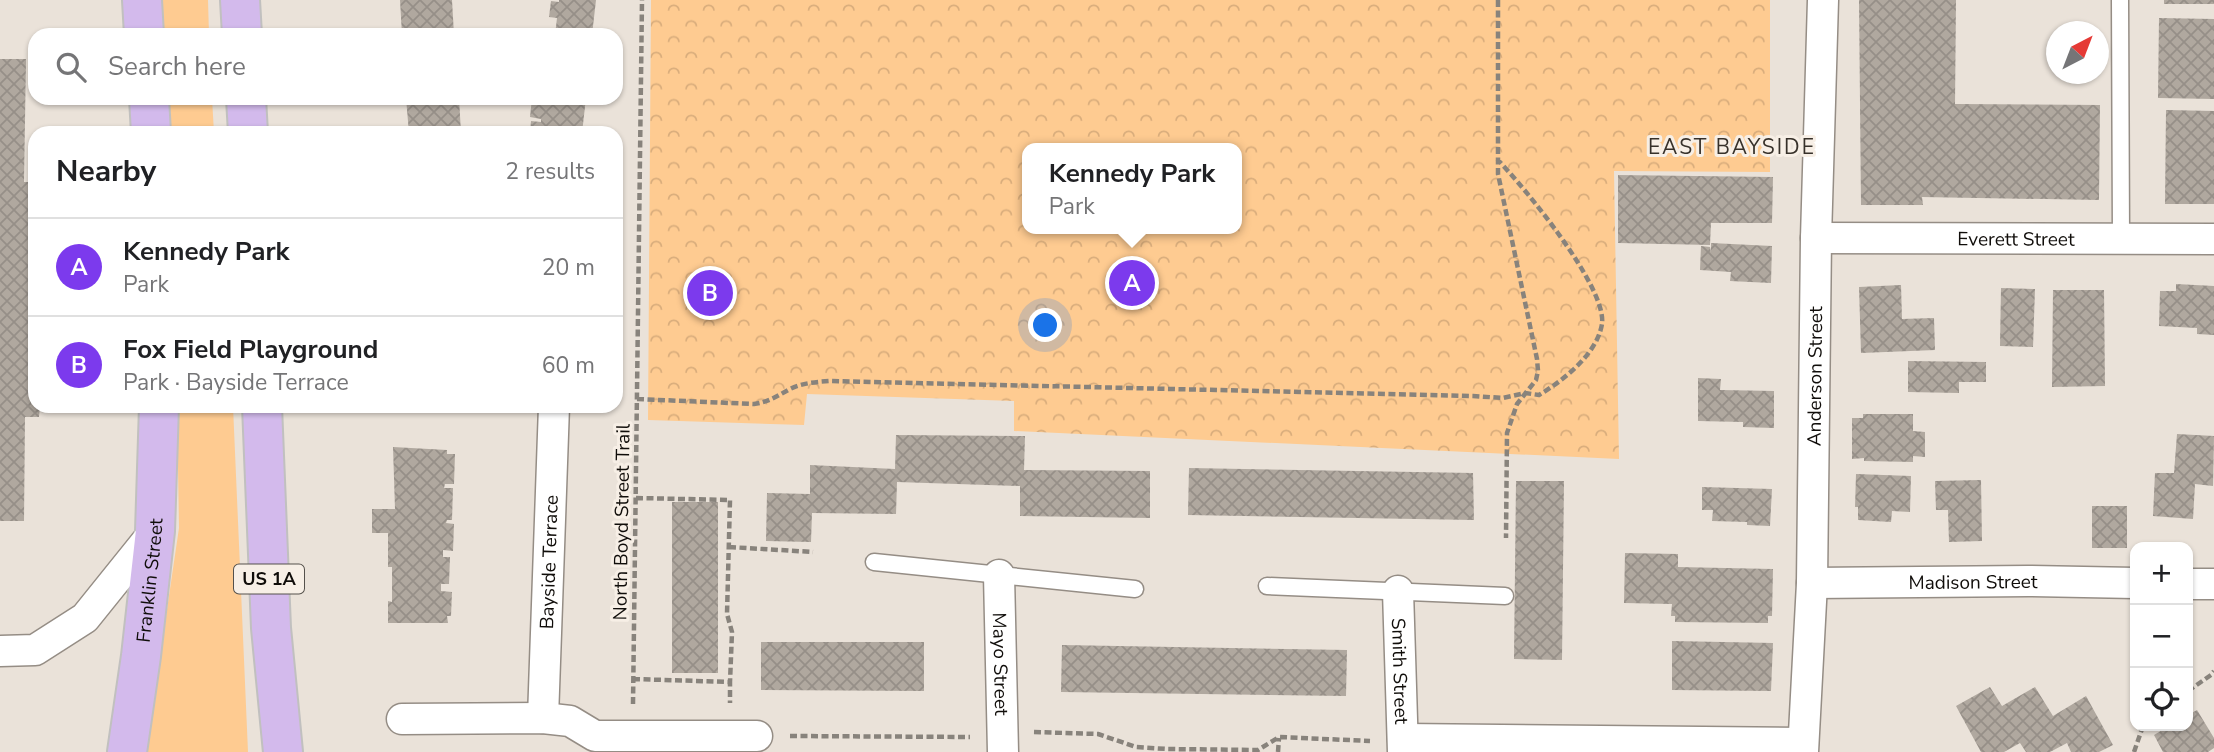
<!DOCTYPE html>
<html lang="en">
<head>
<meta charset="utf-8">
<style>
  :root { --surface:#fff; --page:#f6f6f6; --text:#202124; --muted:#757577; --line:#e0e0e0; --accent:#7c3aed }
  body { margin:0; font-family:"Nunito Sans",sans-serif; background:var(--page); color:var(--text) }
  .controls { position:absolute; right:21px; bottom:21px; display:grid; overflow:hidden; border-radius:14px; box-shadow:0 2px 5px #0004 }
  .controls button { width:63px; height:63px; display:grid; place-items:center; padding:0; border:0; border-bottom:2px solid var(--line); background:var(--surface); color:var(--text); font:35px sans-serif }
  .compass { position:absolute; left:2046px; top:21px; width:63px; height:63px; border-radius:50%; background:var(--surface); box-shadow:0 2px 5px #0004; rotate:42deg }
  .you { position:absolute; left:1046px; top:326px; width:24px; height:24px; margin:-18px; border:5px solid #fff; border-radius:50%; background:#1a73e8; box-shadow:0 0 0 10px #1a73e833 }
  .badge { display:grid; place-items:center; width:46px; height:46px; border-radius:50%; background:var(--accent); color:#fff; font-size:23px; font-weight:700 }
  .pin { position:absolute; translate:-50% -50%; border:4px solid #fff; box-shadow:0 2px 7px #0006 }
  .popup { position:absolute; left:1022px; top:143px; width:220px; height:91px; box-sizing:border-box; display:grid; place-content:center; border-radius:14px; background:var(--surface); filter:drop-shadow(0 2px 5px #0005); font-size:23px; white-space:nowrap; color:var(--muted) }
  .popup b { font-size:26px; color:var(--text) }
  .popup::after { content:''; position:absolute; left:50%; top:100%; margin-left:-14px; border:14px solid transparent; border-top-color:var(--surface) }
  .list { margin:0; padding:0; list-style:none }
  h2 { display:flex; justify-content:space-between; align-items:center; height:91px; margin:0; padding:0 28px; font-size:30px }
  h2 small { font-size:23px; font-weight:400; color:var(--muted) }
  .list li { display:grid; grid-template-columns:46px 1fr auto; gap:21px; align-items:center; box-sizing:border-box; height:98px; padding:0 28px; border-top:2px solid var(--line) }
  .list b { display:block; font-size:26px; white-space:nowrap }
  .list p { margin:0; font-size:23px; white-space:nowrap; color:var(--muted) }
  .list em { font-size:23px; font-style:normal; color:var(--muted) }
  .icon { flex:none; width:38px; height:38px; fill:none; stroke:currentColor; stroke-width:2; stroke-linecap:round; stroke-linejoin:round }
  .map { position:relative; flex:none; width:2214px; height:752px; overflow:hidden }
  .search { position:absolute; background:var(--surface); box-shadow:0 2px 5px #0004; left:28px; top:28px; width:595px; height:77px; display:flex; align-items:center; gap:18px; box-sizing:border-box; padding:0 24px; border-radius:21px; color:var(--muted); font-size:26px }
  .panel { position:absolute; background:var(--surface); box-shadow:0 2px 5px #0004; left:28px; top:126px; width:595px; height:287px; border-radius:21px }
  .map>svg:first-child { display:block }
  .grass { fill:#fecb91 }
  .park { fill:url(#park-crowns); fill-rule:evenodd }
  .building { fill:url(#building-cross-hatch) }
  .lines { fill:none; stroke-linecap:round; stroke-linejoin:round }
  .lane-casing { stroke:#958d85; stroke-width:19 }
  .street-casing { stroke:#958d85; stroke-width:33 }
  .primary-casing { stroke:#c1c0bf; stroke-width:42 }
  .path { stroke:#88837c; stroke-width:4.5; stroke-dasharray:7 3.5; stroke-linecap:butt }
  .lane { stroke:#fff; stroke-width:16 }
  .street { stroke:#fff; stroke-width:30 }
  .primary { stroke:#d3baec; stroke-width:38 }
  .labels { text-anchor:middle; stroke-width:6; stroke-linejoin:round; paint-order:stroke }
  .shield { fill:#f7efe6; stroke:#55514c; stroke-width:2 }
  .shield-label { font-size:18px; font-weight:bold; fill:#100d0a }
  .street-label { font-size:19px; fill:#100d0a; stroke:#f7efe6 }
  .neighbourhood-label { font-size:21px; letter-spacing:2px; fill:#37312a; stroke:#f7efe6 }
</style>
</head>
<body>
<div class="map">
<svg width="2214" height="752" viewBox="0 0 2214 752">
  <defs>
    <pattern id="park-crowns" width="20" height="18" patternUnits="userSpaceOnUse" patternTransform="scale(1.75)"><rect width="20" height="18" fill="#fecb91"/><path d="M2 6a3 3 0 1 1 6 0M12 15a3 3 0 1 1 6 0" fill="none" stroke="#d9ad7c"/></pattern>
    <pattern id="building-cross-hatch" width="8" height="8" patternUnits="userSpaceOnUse" patternTransform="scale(1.75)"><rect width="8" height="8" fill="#b0a89f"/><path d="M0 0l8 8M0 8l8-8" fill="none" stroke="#968f88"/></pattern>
  </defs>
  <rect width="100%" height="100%" fill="#eae2d9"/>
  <path class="grass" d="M158,0H208L209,35H160Z
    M165,98H212L214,133H168Z
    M177,406H233L248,752H146L179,528Z"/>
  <path class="park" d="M651,0H1770V172L1614,171L1619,459L1014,431V401L807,394L804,425L648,420ZM1027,148H1237V229H1027Z"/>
  <path class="building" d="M400,0H452L454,35H402Z
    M559,0H596L592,35H555L557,18L549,17L551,1L559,2Z
    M1859,0H1956L1955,104L2100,105L2099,200L1922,197L1923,205H1861Z
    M2164,0H2214V4H2164Z
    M2159,18L2214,19V99L2158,98Z
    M0,59H26L24,182H31L30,305H35V406H40L39,417H25L24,521H0Z
    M406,98H459L461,133H409Z
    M532,98H586L582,133H530L531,121L541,122V119L530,117Z
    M2166,110L2214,111V204H2165Z
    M1618,175L1773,177L1772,223H1711L1710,245L1618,243Z
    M1711,243L1772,246L1771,283L1730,281L1731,272L1700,270L1701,246L1710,247L1711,252Z
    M2176,284L2214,286V335L2197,334V328L2159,326L2160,291H2176Z
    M1901,285L1902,319L1934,318L1935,350L1861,353L1859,287Z
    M2001,288L2035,289L2033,347L2000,346Z
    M2053,290H2104L2105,386L2052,387Z
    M1908,361L1986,362V382H1959V393L1908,392Z
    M1698,378L1721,379L1720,390L1774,391V428L1743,427V422L1698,421Z
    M1863,414H1913V431L1925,432V457L1913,456V462L1864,461V458L1852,459V418H1863Z
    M2177,434L2214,436L2213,486L2195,484L2193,519L2153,516L2155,473H2174Z
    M896,435L1025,436L1024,470L1150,471V518L1020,516V486L897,482L896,514L812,513L811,542L766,541L767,493L810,494V465L895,469Z
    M393,447L447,450V454H455L454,484H445L444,488H453L452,520H447L446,523L454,524L453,551L443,550V557H450L449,584H441V591L452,592L451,616H447L448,623H388V601L392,602V567H388V533H372V509H395Z
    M1189,468L1473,473L1474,520L1188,515Z
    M1856,474L1911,476L1910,512L1892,511L1891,522L1858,520V507H1855Z
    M1981,480L1982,541L1949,542L1948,510H1936L1935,481Z
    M1516,481H1564L1562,660L1514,659Z
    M1702,487L1772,489L1770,526L1747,525V522L1712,521L1713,510H1702Z
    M672,502H718V673H672Z
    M2092,506H2127V548H2092Z
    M1625,553L1678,554V567L1773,569L1772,616H1768V623L1675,622V616H1671L1672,604L1624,603Z
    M1672,641L1773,643L1771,691L1672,690Z
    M761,642H924V691L761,690Z
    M1062,645L1347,650L1346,696L1061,692Z
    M1990,687L2002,706L2035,687L2053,716L2086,696L2113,745L2099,752H2071L2067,743L2050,752H2026L2020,743L2004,752H1981L1956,706Z
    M2197,710L2214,738V748L2208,752H2163L2154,735L2169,726H2188V715Z"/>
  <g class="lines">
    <g class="lane-casing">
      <path id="lane" d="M2120,0L2121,239
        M874,562L1135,589
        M1267,586L1505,596"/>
    </g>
    <g class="street-casing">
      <g id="street">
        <path id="s1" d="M1816,238L2214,239"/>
        <path id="s2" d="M999,575L1003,752"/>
        <path id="s3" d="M1812,583L2028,581L2135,583"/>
        <path d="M2188,584H2214"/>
        <path id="s4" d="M1398,591L1403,752"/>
        <path d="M0,651L35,650L85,618L155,531"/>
        <path id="s5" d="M543,718L554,406"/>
        <path d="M402,719L543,718L570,721L595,736H757"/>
        <path d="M1403,739L1803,743"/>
        <path id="s6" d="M1803,752L1812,583L1816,238L1823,0"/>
      </g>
    </g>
    <g class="primary-casing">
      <g id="primary">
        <path d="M142,0L144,35"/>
        <path d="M240,0L242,35"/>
        <path d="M149,98L151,133"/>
        <path d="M246,98L248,133"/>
        <path d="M262,406L271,628L283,752"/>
        <path id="s7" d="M127,752L141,656L155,531L159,406"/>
      </g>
    </g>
    <path class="path" d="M1498,0V174L1537,359L1538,371L1536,380L1517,404L1507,433L1506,538
      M637,399L754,404C769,402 777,396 790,389C802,383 816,382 829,381L1473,396L1503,398L1525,393L1539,395C1564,380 1597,354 1602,324C1607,287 1524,187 1497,159
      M636,498L730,500L727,614L732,632L730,682
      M729,547L813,552
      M633,679L730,682V703
      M2188,691L2211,675L2214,671
      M633,704L642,0
      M1034,732L1098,734L1136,747L1167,749L1258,750L1279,737L1370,741
      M790,736L970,737
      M1278,752L1279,738
      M2134,752L2143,726"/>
    <use href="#lane" class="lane"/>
    <use href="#street" class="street"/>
    <use href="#primary" class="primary"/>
  </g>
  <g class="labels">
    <rect class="shield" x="234" y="564.5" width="70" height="29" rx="5"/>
    <g class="shield-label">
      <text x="269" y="585">US 1A</text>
    </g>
    <g class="street-label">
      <text dy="7" stroke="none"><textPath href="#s1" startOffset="200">Everett Street</textPath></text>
      <text dy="7" stroke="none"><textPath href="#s6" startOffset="376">Anderson Street</textPath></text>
      <text transform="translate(621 522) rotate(-89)" y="7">North Boyd Street Trail</text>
      <text dy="7" stroke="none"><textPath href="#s5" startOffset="156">Bayside Terrace</textPath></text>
      <text dy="7" stroke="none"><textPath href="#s7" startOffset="173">Franklin Street</textPath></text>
      <text dy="7" stroke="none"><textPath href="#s3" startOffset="161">Madison Street</textPath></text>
      <text dy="7" stroke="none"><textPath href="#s2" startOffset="89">Mayo Street</textPath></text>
      <text dy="7" stroke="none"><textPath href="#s4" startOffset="80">Smith Street</textPath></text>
    </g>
    <g class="neighbourhood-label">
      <text x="1732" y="154">EAST BAYSIDE</text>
    </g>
  </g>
</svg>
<div class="controls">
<button>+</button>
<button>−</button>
<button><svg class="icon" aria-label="locate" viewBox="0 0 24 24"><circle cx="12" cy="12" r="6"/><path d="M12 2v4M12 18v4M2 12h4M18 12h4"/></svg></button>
</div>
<svg class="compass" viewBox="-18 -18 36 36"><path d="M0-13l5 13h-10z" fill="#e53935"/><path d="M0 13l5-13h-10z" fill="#757577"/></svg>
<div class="you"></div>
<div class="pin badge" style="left:1132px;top:283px">A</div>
<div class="popup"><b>Kennedy Park</b>Park</div>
<div class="pin badge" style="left:710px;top:293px">B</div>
<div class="search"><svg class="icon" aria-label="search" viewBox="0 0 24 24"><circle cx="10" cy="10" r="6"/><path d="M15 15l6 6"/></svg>Search here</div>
<section class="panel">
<h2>Nearby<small>2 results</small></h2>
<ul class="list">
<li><span class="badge">A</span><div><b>Kennedy Park</b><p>Park</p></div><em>20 m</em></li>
<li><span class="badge">B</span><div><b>Fox Field Playground</b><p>Park · Bayside Terrace</p></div><em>60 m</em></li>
</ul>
</section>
</div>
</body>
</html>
